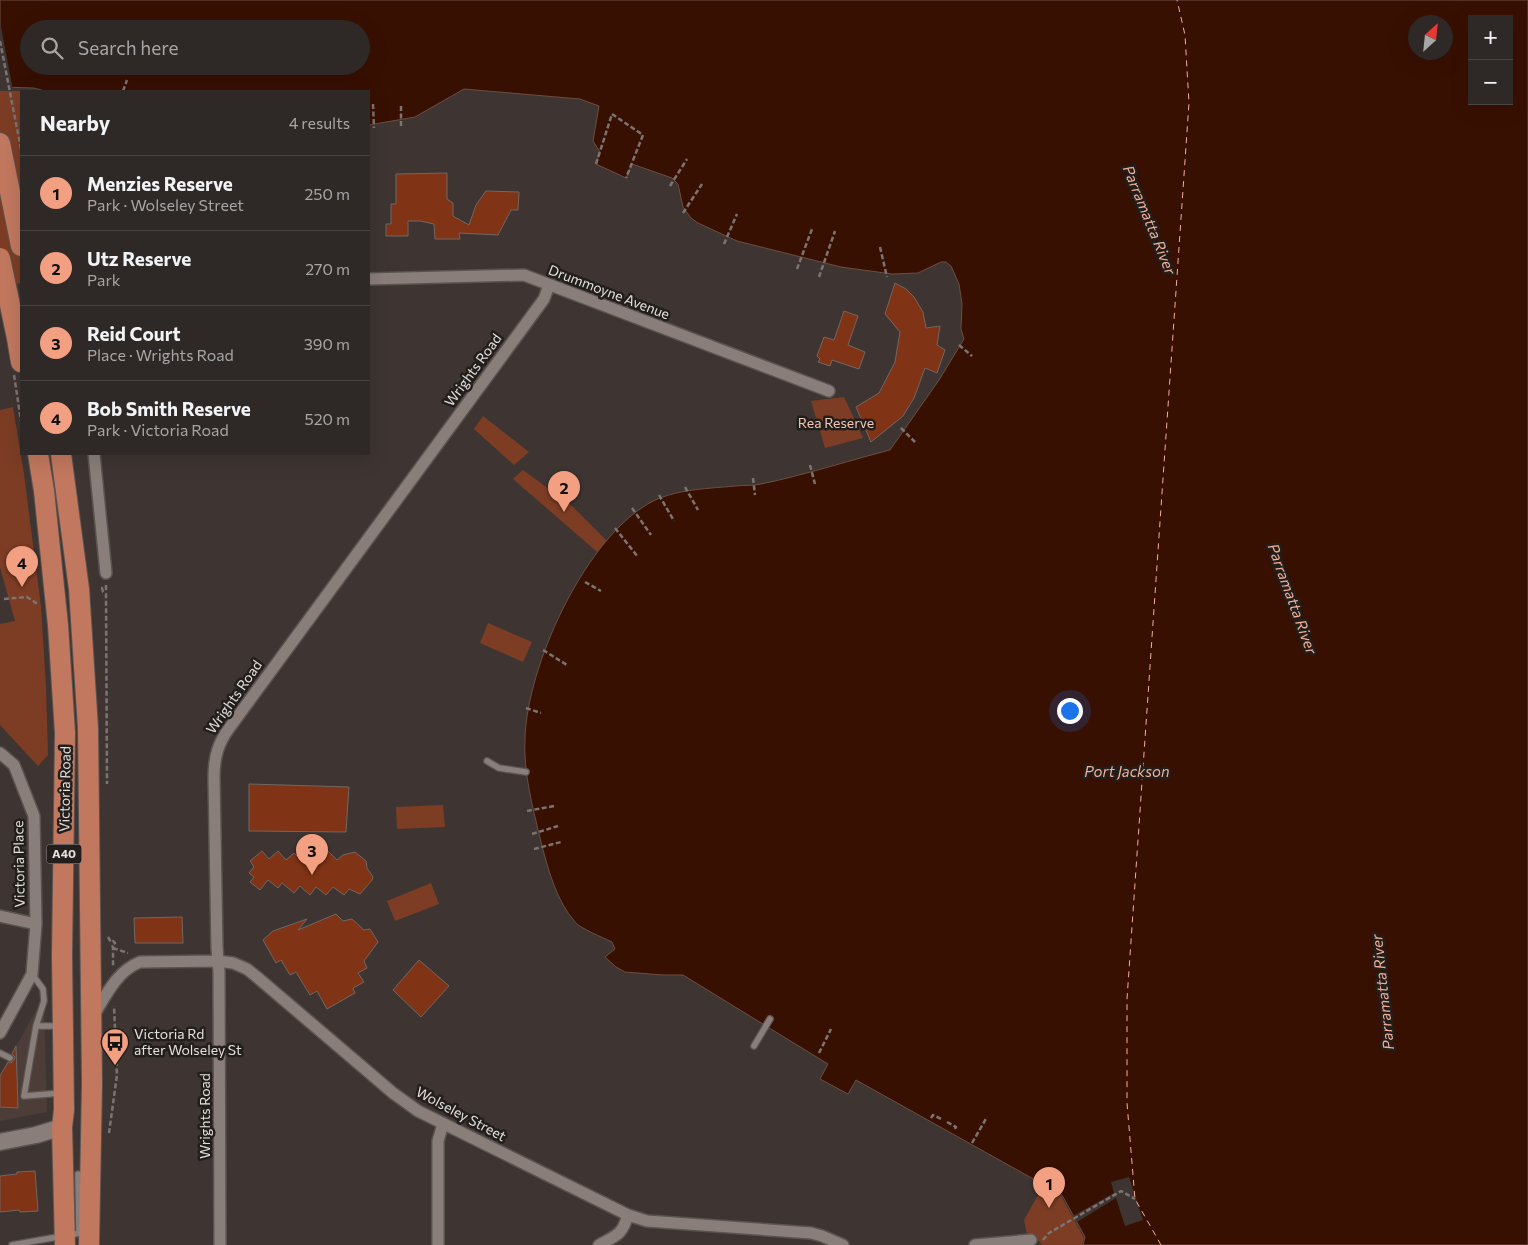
<!DOCTYPE html>
<html lang="en">
<head>
<meta charset="utf-8">
<style>
  :root { --surface:#2e2826; --page:#36302e; --text:#f1f3f6; --muted:#a7a6a7; --line:#494443; --accent:#f3a082 }
  body { margin:0; font-family:Commissioner,sans-serif; background:var(--page); color:var(--text) }
  .controls { position:absolute; right:15px; top:15px; display:grid; overflow:hidden; border-radius:0px; box-shadow:0 5px 20px #0002 }
  .controls button { width:45px; height:45px; display:grid; place-items:center; padding:0; border:0; border-bottom:1px solid var(--line); background:var(--surface); color:var(--text); font:25px sans-serif }
  .compass { position:absolute; left:1408px; top:15px; width:45px; height:45px; border-radius:50%; background:var(--surface); box-shadow:0 5px 20px #0002; rotate:27deg }
  .you { position:absolute; left:1069px; top:710px; width:18px; height:18px; margin:-12px; border:4px solid #fff; border-radius:50%; background:#1a73e8; box-shadow:0 0 0 8px #1a73e833 }
  .badge { display:grid; place-items:center; width:32px; height:32px; border-radius:50%; background:var(--accent); color:#111; font-size:16px; font-weight:700 }
  .pin { position:absolute; translate:-50% -41px; filter:drop-shadow(0 1px 2px #0008) }
  .pin::after { content:''; position:absolute; top:26px; width:18px; height:15px; background:inherit; clip-path:polygon(0 0,100% 0,50% 100%) }
  .list { margin:0; padding:0; list-style:none }
  h2 { display:flex; justify-content:space-between; align-items:center; height:65px; margin:0; padding:0 20px; font-size:21px }
  h2 small { font-size:16px; font-weight:400; color:var(--muted) }
  .list li { display:grid; grid-template-columns:32px 1fr auto; gap:15px; align-items:center; box-sizing:border-box; height:75px; padding:0 20px; border-top:1px solid var(--line) }
  .list b { display:block; font-size:19px; white-space:nowrap }
  .list p { margin:0; font-size:16px; white-space:nowrap; color:var(--muted) }
  .list em { font-size:16px; font-style:normal; color:var(--muted) }
  .icon { flex:none; width:28px; height:28px; fill:none; stroke:currentColor; stroke-width:2; stroke-linecap:round; stroke-linejoin:round }
  .map { position:relative; flex:none; width:1528px; height:1245px; overflow:hidden }
  .search { position:absolute; background:var(--surface); box-shadow:0 5px 20px #0002; left:20px; top:20px; width:350px; height:55px; display:flex; align-items:center; gap:12px; box-sizing:border-box; padding:0 18px; border-radius:28px; color:var(--muted); font-size:19px }
  .panel { position:absolute; background:var(--surface); box-shadow:0 5px 20px #0002; left:20px; top:90px; width:350px; height:365px; border-radius:0px }
  .map>svg:first-child { display:block }
  .built { fill:#4d3d38 }
  .green { fill:#7d3d25 }
  .water { fill:#381002; stroke:#6c4e43; fill-rule:evenodd }
  .pier { fill:#3e3532 }
  .lines { fill:none; stroke-linecap:round; stroke-linejoin:round }
  .ferry { stroke:#f3af97; stroke-width:1; stroke-dasharray:6 5; stroke-linecap:butt }
  .building { fill:#803315; stroke:#716764 }
  .lane-casing { stroke:#5a5350; stroke-width:8 }
  .street-casing { stroke:#5a5350; stroke-width:14 }
  .secondary-casing { stroke:#5a5350; stroke-width:19 }
  .highway-casing { stroke:#5a5350; stroke-width:22 }
  .path { stroke:#7c7471; stroke-width:2.5; stroke-dasharray:5 2.5; stroke-linecap:butt }
  .lane { stroke:#897e7a; stroke-width:5.5 }
  .street { stroke:#897e7a; stroke-width:11 }
  .secondary { stroke:#897e7a; stroke-width:16 }
  .highway { stroke:#c2785e; stroke-width:20 }
  .highway-bridge-casing { stroke:#5a5350; stroke-width:22; stroke-linecap:butt }
  .highway-bridge { stroke:#c2785e; stroke-width:20 }
  .labels { text-anchor:middle; stroke-width:5; stroke-linejoin:round; paint-order:stroke }
  .shield { fill:#221e1c; stroke:#aaa4a2; stroke-width:1 }
  .shield-label { font-size:12px; font-weight:bold; fill:#e4dedc }
  .street-label { font-size:14px; fill:#e4dedc; stroke:#221e1c }
  .park-label { font-size:14px; fill:#f4c6b5; stroke:#221e1c }
  .poi-label { font-size:14px; fill:#e4dedc; stroke:#221e1c; text-anchor:start }
  .water-label { font-size:15px; font-style:italic; fill:#f3af97; stroke:#221e1c }
</style>
</head>
<body>
<div class="map">
<svg width="1528" height="1245" viewBox="0 0 1528 1245">
  <rect width="100%" height="100%" fill="#3e3532"/>
  <path class="built" d="M40,1003L44,1005L47,1112L0,1121V1076Z"/>
  <path class="green" d="M0,91H21V283L0,287Z
    M844,397L863,438L825,448L811,401Z
    M13,407L24,474L41,607L46,687L48,755L38,766L0,725V624L15,621L0,567V410Z
    M483,416L529,452L514,465L474,429Z
    M523,470L572,506L611,545L603,557L513,479Z
    M488,623L532,642L523,662L480,643Z
    M443,805L445,827L397,829L396,807Z
    M431,883L439,904L395,921L387,901Z
    M1042,1188L1061,1196L1084,1238L1082,1245H1042L1036,1237L1027,1234L1024,1220Z"/>
  <path class="water" d="M0,0H1528V1245H1083L1085,1237L1062,1195L856,1080L848,1094L820,1079L828,1064L683,975H663L625,972L616,967L605,957L615,949L612,942C602,937 581,929 575,922C556,900 548,869 541,842C533,808 523,773 525,737C528,665 582,547 643,507C669,489 705,489 735,486C744,485 753,486 761,484C805,475 847,461 890,450L939,380L964,339L961,329L962,304L959,284L951,266L946,262H941L918,273L892,274L841,267L737,241L698,223L691,218L683,207L678,184L672,178L632,164L626,178L596,164L600,152L593,141L599,106L580,99L464,89L415,117L369,125V91H45L34,88L0,87ZM1472,19H1509V101H1472ZM1416,22H1446V52H1416ZM29,29H361V66H29Z"/>
  <path class="pier" d="M0,23L1,27L13,90H0Z
    M1129,1177L1143,1220L1125,1226L1116,1198L1077,1222L1073,1216L1114,1193L1111,1182Z"/>
  <g class="lines">
    <path class="ferry" d="M1161,1245L1135,1199L1127,1103V999L1189,103L1185,35L1177,0"/>
  </g>
  <path class="building" d="M447,173V199L453,203V216L469,225L476,205L486,191L519,192L518,210H511L498,235L459,233L460,239H435L434,224L420,221H408V236H386V224H391V204H396V174Z
    M895,283L906,289L914,297L923,312L926,328L940,326L937,345L945,350L937,373L925,368L914,398L903,416L871,442L856,407L879,393L895,362L900,332L885,314Z
    M844,311L858,316L848,345L865,352L859,369L832,360L830,366L818,362L820,359L817,356L824,337L834,340Z
    M249,784L349,787L346,832L249,831Z
    M262,851L269,859L278,851L286,860L294,853L302,861L312,852L319,860L328,851L337,860L343,855L355,852L366,861L367,868L373,877L372,880L360,894L349,889L344,895L333,887L326,895L316,887L310,895L300,886L294,893L282,883L278,888L268,880L260,890L250,882L254,877L249,873L254,867L250,861Z
    M336,914L343,921L352,919L364,930L370,929L378,942L364,961L367,968L358,973L364,982L353,988L355,993L327,1009L317,991L310,995L296,972L290,975L281,960L276,963L263,940L273,931L307,919L298,930Z
    M182,917L183,943H135L134,918Z
    M419,960L449,986L421,1017L393,990Z
    M16,1046L18,1108L0,1107V1076L8,1062L11,1063L14,1060L15,1057L12,1054Z
    M35,1171L38,1211L20,1212L19,1210L0,1212V1176L17,1174V1172Z"/>
  <g class="lines">
    <g class="lane-casing">
      <path id="lane" d="M487,761L499,768L526,772
        M32,974L43,989L44,1001L36,1026L24,1096L61,1093
        M36,1026H59
        M754,1046L770,1019
        M0,1053L10,1058
        M78,1174L79,1233
        M12,1245L86,1232"/>
    </g>
    <g class="street-casing">
      <path id="street" d="M369,279L524,275L829,391
        M94,454L106,573
        M0,753L14,765L34,816L36,924L32,974L0,1033
        M0,916L36,924
        M94,1015C106,995 117,971 140,962L218,961L233,963L247,969L257,977L393,1093L418,1111L628,1215L647,1221L811,1233L822,1236L843,1245
        M220,1245L219,972L217,948L214,778C214,757 218,743 230,727L544,299L549,285
        M438,1245V1141L443,1124
        M599,1245C617,1235 622,1235 628,1215
        M975,1245L1031,1240"/>
    </g>
    <g class="secondary-casing">
      <path id="secondary" d="M0,1142L36,1135L62,1127"/>
    </g>
    <g class="highway-casing">
      <path id="highway" d="M0,143L21,246
        M17,338L21,362
        M38,454L44,491L58,625L65,733L62,956L64,1110L62,1127L65,1245
        M61,454L79,589L88,728L92,1083L89,1245"/>
    </g>
    <path class="path" d="M0,41L21,149
      M123,91L127,80
      M373,104L374,128
      M401,126V105
      M596,164L612,114L643,135L626,178
      M670,186L687,159
      M683,213L702,184
      M724,244L737,214
      M880,247L887,277
      M797,269L812,229
      M819,277L835,231
      M959,345L972,356
      M14,375L21,421
      M901,428L915,442
      M810,465L815,484
      M753,478L755,495
      M685,487L698,510
      M659,495L674,521
      M632,508L651,535
      M615,528L638,557
      M585,582L601,591
      M106,585V589L102,588L103,592L106,594L107,784
      M4,599L27,597L39,605
      M543,650L567,665
      M526,708L541,713
      M527,811L554,806
      M532,834L558,826
      M534,849L561,842
      M108,937L111,942L113,941L115,943L112,945L113,948V966
      M113,948L128,953
      M819,1053L831,1029
      M931,1118L933,1115L941,1119
      M947,1122L956,1127L954,1130
      M109,1133L117,1075L114,1006
      M972,1143L987,1117
      M1043,1240L1049,1233L1121,1191L1135,1199"/>
    <use href="#lane" class="lane"/>
    <use href="#street" class="street"/>
    <use href="#secondary" class="secondary"/>
    <use href="#highway" class="highway"/>
    <g class="highway-bridge-casing">
      <path id="highway-bridge" d="M0,258L17,338"/>
    </g>
    <use href="#highway-bridge" class="highway-bridge"/>
  </g>
  <defs>
    <g id="bus-pin" transform="scale(1.4375)"><path d="M0 17L-7.5 6A9.5 9.5 0 1 1 7.5 6Z" fill="#f3a082" stroke="#221e1c"/><path d="M-5-6H5V4H4V6H2V4H-2V6H-4V4H-5ZM-3.5-4V0h7V-4ZM-3.5 1.2v1.5H-2V1.2ZM2 1.2v1.5H3.5V1.2Z" fill="#111"/></g>
  </defs>
  <g fill-rule="evenodd">
    <use href="#bus-pin" x="115" y="1042"/>
  </g>
  <g class="labels">
    <rect class="shield" x="46.5" y="844.5" width="35" height="19" rx="4"/>
    <g class="shield-label">
      <text x="64" y="858">A40</text>
    </g>
    <g class="street-label">
      <text transform="translate(609 292) rotate(21)" y="5">Drummoyne Avenue</text>
      <text transform="translate(473 370) rotate(-54)" y="5">Wrights Road</text>
      <text transform="translate(234 697) rotate(-55)" y="5">Wrights Road</text>
      <text transform="translate(65 789) rotate(-89)" y="5">Victoria Road</text>
      <text transform="translate(19 864) rotate(-91)" y="5">Victoria Place</text>
      <text transform="translate(461 1114) rotate(28)" y="5">Wolseley Street</text>
      <text transform="translate(205 1116) rotate(-90)" y="5">Wrights Road</text>
    </g>
    <g class="park-label">
      <text x="836" y="428">Rea Reserve</text>
    </g>
    <g class="poi-label">
      <text x="134" y="1039">Victoria Rd<tspan x="134" dy="16">after Wolseley St</tspan></text>
    </g>
    <g class="water-label">
      <text transform="translate(1149 220) rotate(68)" y="5">Parramatta River</text>
      <text transform="translate(1292 599) rotate(70)" y="5">Parramatta River</text>
      <text x="1127" y="777">Port Jackson</text>
      <text transform="translate(1383 992) rotate(-96)" y="5">Parramatta River</text>
    </g>
  </g>
</svg>
<div class="controls">
<button>+</button>
<button>−</button>
</div>
<svg class="compass" viewBox="-18 -18 36 36"><path d="M0-13l5 13h-10z" fill="#e53935"/><path d="M0 13l5-13h-10z" fill="#a7a6a7"/></svg>
<div class="you"></div>
<div class="pin badge" style="left:1049px;top:1208px">1</div>
<div class="pin badge" style="left:564px;top:512px">2</div>
<div class="pin badge" style="left:312px;top:875px">3</div>
<div class="pin badge" style="left:22px;top:587px">4</div>
<div class="search"><svg class="icon" aria-label="search" viewBox="0 0 24 24"><circle cx="10" cy="10" r="6"/><path d="M15 15l6 6"/></svg>Search here</div>
<section class="panel">
<h2>Nearby<small>4 results</small></h2>
<ul class="list">
<li><span class="badge">1</span><div><b>Menzies Reserve</b><p>Park · Wolseley Street</p></div><em>250 m</em></li>
<li><span class="badge">2</span><div><b>Utz Reserve</b><p>Park</p></div><em>270 m</em></li>
<li><span class="badge">3</span><div><b>Reid Court</b><p>Place · Wrights Road</p></div><em>390 m</em></li>
<li><span class="badge">4</span><div><b>Bob Smith Reserve</b><p>Park · Victoria Road</p></div><em>520 m</em></li>
</ul>
</section>
</div>
</body>
</html>
